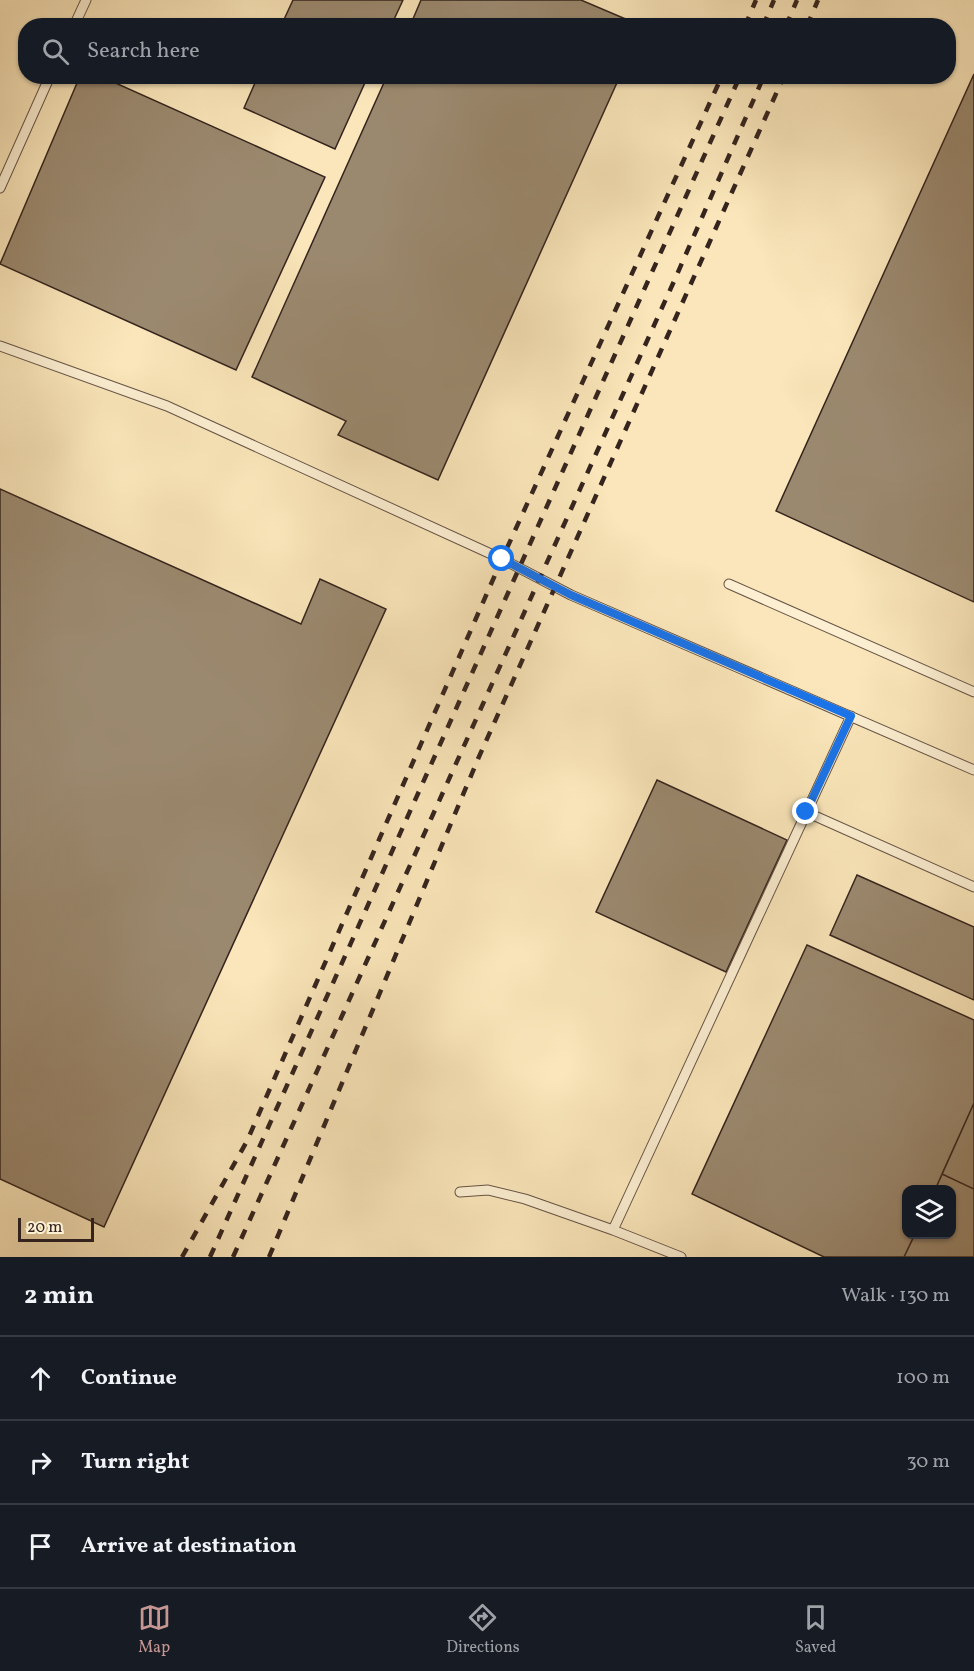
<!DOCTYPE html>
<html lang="en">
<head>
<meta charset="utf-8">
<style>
  :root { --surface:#171b24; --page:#242831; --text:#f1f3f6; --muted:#9ea1a6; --line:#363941; --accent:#c59692 }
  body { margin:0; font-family:Vollkorn,serif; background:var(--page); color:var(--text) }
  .controls { position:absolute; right:18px; bottom:18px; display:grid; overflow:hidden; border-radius:12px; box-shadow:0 2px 4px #0004 }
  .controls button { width:54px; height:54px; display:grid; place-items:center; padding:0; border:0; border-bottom:2px solid var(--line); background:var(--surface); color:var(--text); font:30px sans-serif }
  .scale { position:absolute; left:18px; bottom:15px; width:76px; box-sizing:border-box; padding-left:6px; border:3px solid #35241e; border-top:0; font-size:16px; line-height:21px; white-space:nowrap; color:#35241e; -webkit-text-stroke:4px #fcefd2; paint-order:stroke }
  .stop { position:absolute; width:18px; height:18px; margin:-14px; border:4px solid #1a73e8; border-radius:50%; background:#fff }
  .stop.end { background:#1a73e8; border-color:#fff; box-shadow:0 2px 6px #0008 }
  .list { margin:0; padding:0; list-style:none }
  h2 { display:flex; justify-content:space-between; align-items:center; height:78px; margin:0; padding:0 24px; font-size:26px }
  h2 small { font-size:20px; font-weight:400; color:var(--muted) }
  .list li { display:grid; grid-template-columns:39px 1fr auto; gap:18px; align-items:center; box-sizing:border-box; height:84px; padding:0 24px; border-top:2px solid var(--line) }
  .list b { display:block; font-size:22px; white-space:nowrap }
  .list em { font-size:20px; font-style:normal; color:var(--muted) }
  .icon { flex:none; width:33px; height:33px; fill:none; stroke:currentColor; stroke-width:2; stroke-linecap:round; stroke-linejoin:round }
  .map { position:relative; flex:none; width:974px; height:1257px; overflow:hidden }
  .search { position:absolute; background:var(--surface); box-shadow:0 2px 4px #0004; left:18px; right:18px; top:18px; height:66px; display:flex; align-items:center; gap:15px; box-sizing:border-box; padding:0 21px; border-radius:24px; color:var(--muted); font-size:22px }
  .sheet { height:330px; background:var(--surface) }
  nav { display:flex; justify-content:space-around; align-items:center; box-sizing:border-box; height:84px; border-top:2px solid var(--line); background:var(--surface); font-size:16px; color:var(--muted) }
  nav a { display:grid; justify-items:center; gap:3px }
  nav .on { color:var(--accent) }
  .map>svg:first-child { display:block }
  .building { fill:#9b896f; stroke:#35241e; stroke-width:1.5 }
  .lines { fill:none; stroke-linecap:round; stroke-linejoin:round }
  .service-casing { stroke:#665445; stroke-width:11 }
  .service { stroke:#fcefd2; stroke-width:9 }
  .rail { stroke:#35241e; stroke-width:4.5; stroke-dasharray:10 10; stroke-linecap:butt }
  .route { stroke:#1a73e8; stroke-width:8 }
</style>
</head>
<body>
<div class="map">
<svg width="974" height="1257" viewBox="0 0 974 1257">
  <rect width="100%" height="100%" fill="#fae6ba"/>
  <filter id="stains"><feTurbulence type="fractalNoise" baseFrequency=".00333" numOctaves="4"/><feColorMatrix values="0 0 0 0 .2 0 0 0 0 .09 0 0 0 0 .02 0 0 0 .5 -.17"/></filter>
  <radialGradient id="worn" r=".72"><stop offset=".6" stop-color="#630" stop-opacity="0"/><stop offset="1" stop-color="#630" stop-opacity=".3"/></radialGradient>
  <path class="building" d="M293,0H403L391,26H281Z
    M421,0H581L642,26H410Z
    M974,74V602L776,511Z
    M80,76H100L325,177L236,370L0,264Z
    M258,76H368L335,149L244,108Z
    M387,76H620L438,480L338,435L346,421L252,377Z
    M0,489L301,624L320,579L386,609L104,1227L0,1179Z
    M657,780L787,840L726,972L596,912Z
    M857,875L974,927V1000L830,935Z
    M807,945L974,1020V1103L935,1190H906V1234H915L904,1257H824L692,1194Z
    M974,1103V1189L942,1174Z
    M942,1174L974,1189V1257H904L915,1234H952V1190H935Z"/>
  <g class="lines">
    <g class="service-casing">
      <path id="service" d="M74,26L86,0
        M0,188L50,76
        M0,346L167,406L502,559L571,595L974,770
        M729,584L974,692
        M806,812L974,887
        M460,1192L488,1190L525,1199L613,1230L681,1257
        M613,1230L851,716"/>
    </g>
    <use href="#service" class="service"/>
    <path class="rail" d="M745,26L756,0
      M763,26L774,0
      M786,26L797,0
      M807,26L818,0
      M182,1257L247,1141L502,559L722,76
      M210,1257L740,76
      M233,1257L675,279L764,76
      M269,1257L478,759L784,76"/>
  </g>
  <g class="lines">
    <path class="route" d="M502,559L571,595L851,716L806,812"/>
  </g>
  <rect width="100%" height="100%" filter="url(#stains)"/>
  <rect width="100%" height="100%" fill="url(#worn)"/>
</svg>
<div class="controls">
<button><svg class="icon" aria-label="layers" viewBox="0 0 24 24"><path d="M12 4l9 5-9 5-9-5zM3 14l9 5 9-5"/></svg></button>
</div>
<div class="scale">20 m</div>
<div class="stop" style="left:502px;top:559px"></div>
<div class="stop end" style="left:806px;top:812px"></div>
<div class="search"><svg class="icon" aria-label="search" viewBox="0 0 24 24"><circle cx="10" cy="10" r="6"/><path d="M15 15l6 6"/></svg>Search here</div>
</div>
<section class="sheet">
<h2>2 min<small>Walk · 130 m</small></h2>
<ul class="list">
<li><svg class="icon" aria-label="ahead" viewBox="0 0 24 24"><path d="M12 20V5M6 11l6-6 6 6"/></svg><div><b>Continue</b></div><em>100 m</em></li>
<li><svg class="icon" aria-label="right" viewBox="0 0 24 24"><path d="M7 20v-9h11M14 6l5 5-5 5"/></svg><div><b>Turn right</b></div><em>30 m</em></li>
<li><svg class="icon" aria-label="arrive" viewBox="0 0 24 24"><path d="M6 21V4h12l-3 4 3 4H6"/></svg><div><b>Arrive at destination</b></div></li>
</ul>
</section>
<nav>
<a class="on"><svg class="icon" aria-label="map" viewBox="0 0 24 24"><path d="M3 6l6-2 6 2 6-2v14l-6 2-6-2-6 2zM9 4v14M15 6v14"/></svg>Map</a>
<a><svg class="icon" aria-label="directions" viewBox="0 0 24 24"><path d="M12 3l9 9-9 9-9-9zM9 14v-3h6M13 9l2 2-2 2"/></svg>Directions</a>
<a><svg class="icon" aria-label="saved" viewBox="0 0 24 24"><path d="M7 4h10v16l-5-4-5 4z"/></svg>Saved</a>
</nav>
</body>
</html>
